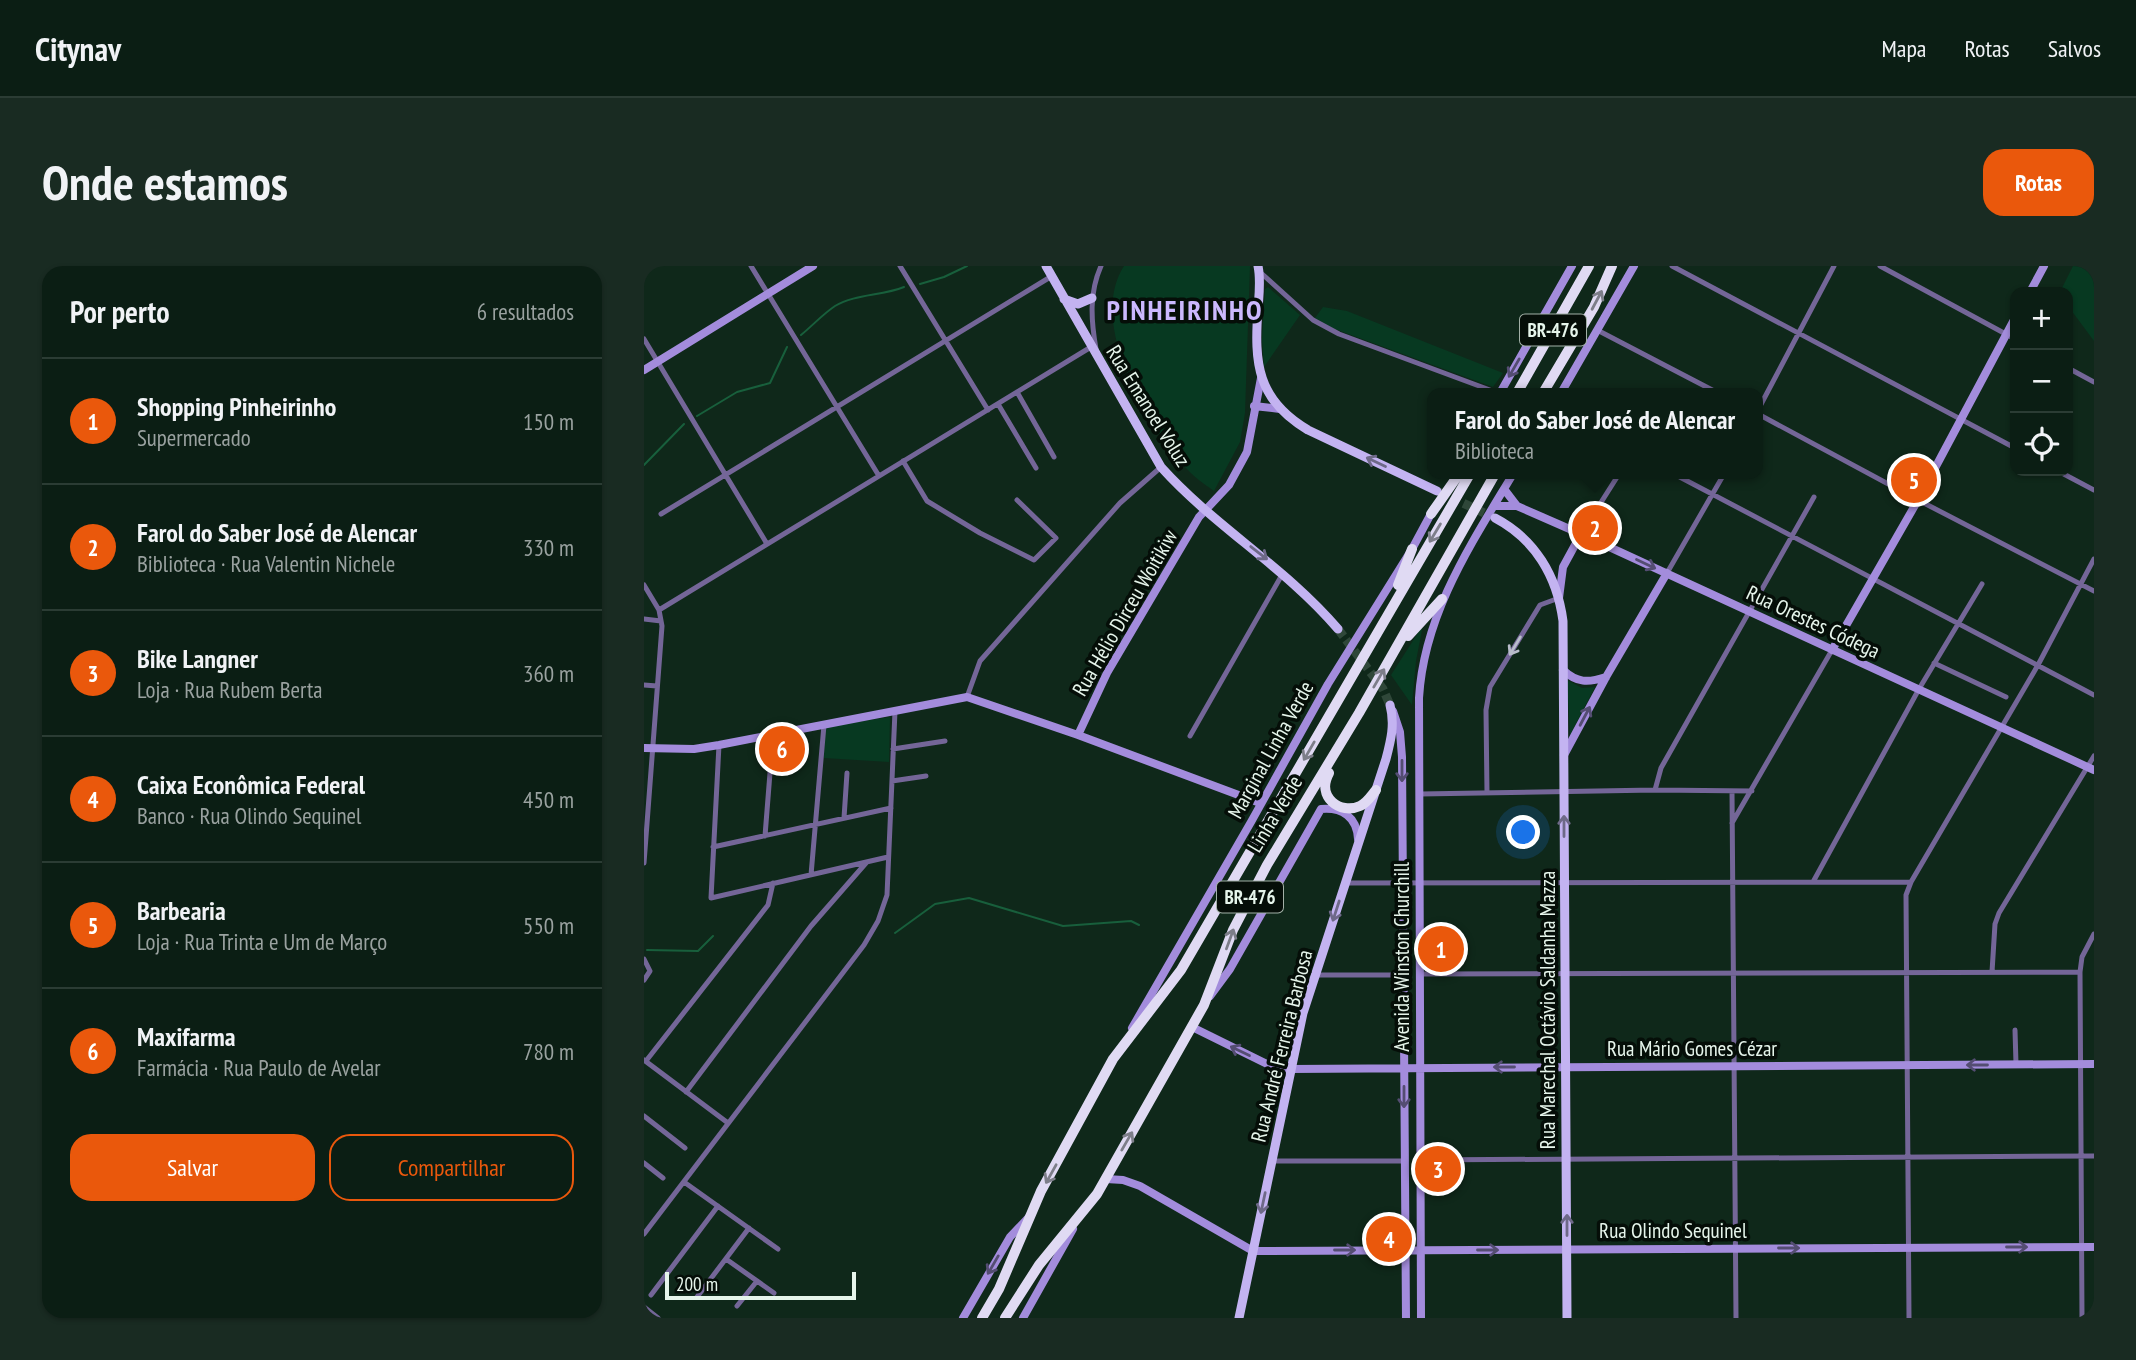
<!DOCTYPE html>
<html lang="pt">
<head>
<meta charset="utf-8">
<style>
  :root { --surface:#0b1e14; --page:#192b22; --text:#f1f3f6; --muted:#9aa2a0; --line:#2b3c34; --accent:#ea580c }
  body { margin:0; font-family:"PT Sans Narrow",sans-serif; background:var(--page); color:var(--text) }
  .controls { position:absolute; right:21px; top:21px; display:grid; overflow:hidden; border-radius:14px; box-shadow:0 2px 5px #0004 }
  .controls button { width:63px; height:63px; display:grid; place-items:center; padding:0; border:0; border-bottom:2px solid var(--line); background:var(--surface); color:var(--text); font:35px sans-serif }
  .scale { position:absolute; left:21px; bottom:18px; width:191px; box-sizing:border-box; padding-left:7px; border:4px solid #e6f5eb; border-top:0; font-size:19px; line-height:24px; white-space:nowrap; color:#e6f5eb; -webkit-text-stroke:5px #050e08; paint-order:stroke }
  .you { position:absolute; left:880px; top:567px; width:24px; height:24px; margin:-18px; border:5px solid #fff; border-radius:50%; background:#1a73e8; box-shadow:0 0 0 10px #1a73e833 }
  .badge { display:grid; place-items:center; width:46px; height:46px; border-radius:50%; background:var(--accent); color:#fff; font-size:23px; font-weight:700 }
  .pin { position:absolute; translate:-50% -50%; border:4px solid #fff; box-shadow:0 2px 7px #0006 }
  .popup { position:absolute; left:783px; top:122px; width:336px; height:91px; box-sizing:border-box; display:grid; place-content:center; border-radius:14px; background:var(--surface); filter:drop-shadow(0 2px 5px #0005); font-size:23px; white-space:nowrap; color:var(--muted) }
  .popup b { font-size:26px; color:var(--text) }
  .popup::after { content:''; position:absolute; left:50%; top:100%; margin-left:-14px; border:14px solid transparent; border-top-color:var(--surface) }
  .list { margin:0; padding:0; list-style:none }
  h2 { display:flex; justify-content:space-between; align-items:center; height:91px; margin:0; padding:0 28px; font-size:30px }
  h2 small { font-size:23px; font-weight:400; color:var(--muted) }
  .list li { display:grid; grid-template-columns:46px 1fr auto; gap:21px; align-items:center; box-sizing:border-box; height:126px; padding:0 28px; border-top:2px solid var(--line) }
  .list b { display:block; font-size:26px; white-space:nowrap }
  .list p { margin:0; font-size:23px; white-space:nowrap; color:var(--muted) }
  .list em { font-size:23px; font-style:normal; color:var(--muted) }
  .actions { display:flex; gap:14px; padding:21px 28px }
  .actions a { flex:1; padding:16px 0; border:2px solid var(--accent); border-radius:21px; text-align:center; font-size:24px; color:var(--accent) }
  .actions .main { background:var(--accent); color:#fff }
  .icon { flex:none; width:38px; height:38px; fill:none; stroke:currentColor; stroke-width:2; stroke-linecap:round; stroke-linejoin:round }
  .map { position:relative; flex:none; width:1450px; height:1052px; overflow:hidden; border-radius:21px }
  header { display:flex; align-items:center; gap:42px; box-sizing:border-box; height:98px; padding:0 35px; background:var(--surface); border-bottom:2px solid var(--line) }
  header strong { font-size:33px }
  nav { display:flex; gap:38px; margin-inline-start:auto; font-size:24px }
  .intro { display:flex; align-items:center; justify-content:space-between; box-sizing:border-box; height:168px; padding:0 42px }
  h1 { margin:0; font-size:49px }
  .button { padding:18px 32px; border-radius:21px; background:var(--accent); color:#fff; font-size:24px; font-weight:700 }
  main { display:flex; gap:42px; padding:0 42px }
  aside { flex:1; background:var(--surface); border-radius:21px; box-shadow:0 2px 5px #0004 }
  .map>svg:first-child { display:block }
  .green { fill:#073921 }
  .lines { fill:none; stroke-linecap:round; stroke-linejoin:round }
  .stream { stroke:#185f3c; stroke-width:2 }
  .primary-tunnel { stroke:#2f4739; stroke-width:9; stroke-dasharray:9 4.5; stroke-linecap:butt }
  .street { stroke:#746698; stroke-width:5 }
  .secondary { stroke:#a38cdc; stroke-width:8 }
  .primary { stroke:#c3b3f1; stroke-width:9 }
  .highway { stroke:#e0daf3; stroke-width:10 }
  .oneway { stroke:#7d7e89 }
  .oneway2 { stroke:#544d72 }
  .oneway3 { stroke:#6e6988 }
  .oneway4 { stroke:#b8bcca }
  .labels { text-anchor:middle; stroke-width:7; stroke-linejoin:round; paint-order:stroke }
  .shield { fill:#050e08; stroke:#a2b0a7; stroke-width:2 }
  .shield-label { font-size:19px; font-weight:bold; fill:#e6f5eb }
  .street-label { font-size:21px; fill:#e6f5eb; stroke:#050e08 }
  .district-label { font-size:28px; font-weight:bold; letter-spacing:2px; fill:#cbb8fe; stroke:#050e08 }
</style>
</head>
<body>
<header>
<strong>Citynav</strong>
<nav><a>Mapa</a><a>Rotas</a><a>Salvos</a></nav>
</header>
<div class="intro"><h1>Onde estamos</h1><a class="button">Rotas</a></div>
<main>
<aside>
<h2>Por perto<small>6 resultados</small></h2>
<ul class="list">
<li><span class="badge">1</span><div><b>Shopping Pinheirinho</b><p>Supermercado</p></div><em>150 m</em></li>
<li><span class="badge">2</span><div><b>Farol do Saber José de Alencar</b><p>Biblioteca · Rua Valentin Nichele</p></div><em>330 m</em></li>
<li><span class="badge">3</span><div><b>Bike Langner</b><p>Loja · Rua Rubem Berta</p></div><em>360 m</em></li>
<li><span class="badge">4</span><div><b>Caixa Econômica Federal</b><p>Banco · Rua Olindo Sequinel</p></div><em>450 m</em></li>
<li><span class="badge">5</span><div><b>Barbearia</b><p>Loja · Rua Trinta e Um de Março</p></div><em>550 m</em></li>
<li><span class="badge">6</span><div><b>Maxifarma</b><p>Farmácia · Rua Paulo de Avelar</p></div><em>780 m</em></li>
</ul>
<div class="actions"><a class="main">Salvar</a><a>Compartilhar</a></div>
</aside>
<div class="map">
<svg width="1450" height="1052" viewBox="0 0 1450 1052">
  <rect width="100%" height="100%" fill="#0f281a"/>
  <path class="green" d="M480,0H606L601,147L596,176L570,225C560,218 550,211 541,201C503,157 443,57 480,0Z
    M1429,0H1450V75L1424,40V26H1416Z
    M624,21L656,49L620,101L618,73L621,23Z
    M679,41L703,45L859,107L849,121L688,62L671,52Z
    M779,359L772,395L768,439L747,409Z
    M923,414L938,422L951,421L926,469Z
    M246,451L245,496L180,492L181,461Z"/>
  <g class="lines">
    <path class="stream" d="M276,18L300,11L323,0
      M157,69C168,60 179,48 191,40C211,28 238,30 260,21
      M53,150L93,126L126,117L143,81
      M0,199L40,158
      M251,667L291,638L325,632L419,660L487,655L495,659
      M3,684L54,685L69,670"/>
    <path class="primary-tunnel" d="M795,226L849,251
      M694,363L739,423L746,439"/>
    <path class="street" d="M107,0L235,210
      M256,0L344,144
      M1028,0L1371,182
      M1236,0L1371,73
      M617,7L669,54L695,68L854,127
      M955,65L1074,127
      M0,73L123,278
      M452,83C447,54 445,27 457,0
      M1424,102L1450,116
      M373,126L410,191
      M354,138L392,202
      M1114,144L1190,0
      M1114,148L1274,234L1450,325
      M259,195L283,235L336,267L390,294L412,272L373,234
      M1414,205L1450,224
      M1030,208L1450,429
      M17,248L408,10
      M937,268L975,208
      M1023,307L1080,208
      M0,319L15,344L18,360L0,597
      M15,344L447,81
      M0,353L17,355
      M1290,397L1362,431
      M0,419L13,420
      M323,431L336,395L476,237L517,201
      M546,470L639,307
      M75,479L67,632L244,591
      M249,483L301,475
      M248,515L282,510
      M1011,524L1017,502L1170,231
      M1088,525L1092,1052
      M843,527L842,444L846,421L896,339L915,332
      M776,528L1011,524L1108,525
      M200,552L203,507
      M1088,557L1188,384
      M121,570L129,469
      M69,581L247,542
      M167,609L180,459
      M1169,616L1275,423L1338,318
      M701,617L1267,616
      M0,693L6,705L0,714
      M1348,706L1351,658L1355,647L1450,490
      M776,708L1436,706
      M671,709H759
      M1371,764L1372,798
      M0,794L84,857
      M2,795L124,639L129,617
      M42,826L167,660L222,597
      M0,850L41,882
      M776,894L1450,890
      M627,895H760
      M0,897L19,912
      M40,916L134,983
      M0,968L220,679L234,655L243,629L251,445
      M82,993L130,1027
      M7,1029L74,940
      M53,1031L105,962
      M93,1040L113,1015
      M0,1041L14,1052
      M1265,1052L1262,629L1267,616L1394,399L1450,293
      M1438,1052L1436,706L1438,691L1450,668"/>
    <path class="secondary" d="M1386,26L1400,0
      M0,104L169,0
      M856,127L928,0
      M917,127L990,0
      M610,140L636,143
      M860,223L873,240
      M850,240H873L937,268L1450,504
      M915,332L919,301L937,268
      M1188,384L1274,234L1371,52
      M919,404C933,417 944,417 962,411
      M749,445L756,466L758,491L762,1052
      M434,469L463,407L555,251L585,219L603,186L617,112
      M0,482L50,483L75,479L323,431L434,469L616,537
      M920,489L962,411L1023,307
      M566,730L586,703L677,543C698,541 713,551 714,573
      M548,761L625,799L646,803L1450,798
      M488,762L607,556L684,418L768,283L789,244
      M462,913L479,914L496,920L609,985L1450,981
      M319,1052L366,971L385,951
      M379,1052L429,963
      M777,1052L775,432C780,348 827,278 869,208"/>
    <path class="primary" d="M402,0L517,201C571,261 640,300 694,363
      M614,0C617,14 615,29 614,43C610,97 613,134 664,164L793,225
      M420,33L434,38L448,32
      M851,252C891,273 913,310 919,355L923,1052
      M595,1052L659,747L742,493C747,474 751,458 746,439"/>
    <path class="highway" d="M873,127L945,0
      M899,127L950,41L968,0
      M787,248L815,208
      M754,319L768,283
      M764,370L798,333
      M685,507C672,531 696,549 716,540C723,537 727,530 732,524
      M338,1052L355,1023L397,925L469,793L537,704L826,208
      M361,1052L395,999L453,928L560,739L589,664L623,599L715,447L851,208"/>
  </g>
  <defs><path id="oneway-shaft" d="M-6 0H5M1.5-3L5.5 0L1.5 3" fill="none" stroke-width="1.6" stroke-linecap="round" stroke-linejoin="round" transform="scale(1.75)"/></defs>
  <g class="oneway">
    <use href="#oneway-shaft" transform="translate(953 34) rotate(-62)"/>
    <use href="#oneway-shaft" transform="translate(791 267) rotate(121)"/>
    <use href="#oneway-shaft" transform="translate(735 412) rotate(-60)"/>
    <use href="#oneway-shaft" transform="translate(665 485) rotate(120)"/>
    <use href="#oneway-shaft" transform="translate(586 673) rotate(-70)"/>
    <use href="#oneway-shaft" transform="translate(483 875) rotate(-60)"/>
    <use href="#oneway-shaft" transform="translate(407 908) rotate(119)"/>
  </g>
  <g class="oneway2">
    <use href="#oneway-shaft" transform="translate(870 102) rotate(120)"/>
    <use href="#oneway-shaft" transform="translate(1002 298) rotate(25)"/>
    <use href="#oneway-shaft" transform="translate(941 450) rotate(-62)"/>
    <use href="#oneway-shaft" transform="translate(758 505) rotate(90)"/>
    <use href="#oneway-shaft" transform="translate(596 785) rotate(-154)"/>
    <use href="#oneway-shaft" transform="translate(1333 799) rotate(180)"/>
    <use href="#oneway-shaft" transform="translate(860 801) rotate(180)"/>
    <use href="#oneway-shaft" transform="translate(760 831) rotate(90)"/>
    <use href="#oneway-shaft" transform="translate(1373 981)"/>
    <use href="#oneway-shaft" transform="translate(1145 982)"/>
    <use href="#oneway-shaft" transform="translate(701 984)"/>
    <use href="#oneway-shaft" transform="translate(844 984)"/>
    <use href="#oneway-shaft" transform="translate(349 999) rotate(120)"/>
  </g>
  <g class="oneway3">
    <use href="#oneway-shaft" transform="translate(732 196) rotate(-155)"/>
    <use href="#oneway-shaft" transform="translate(615 287) rotate(38)"/>
    <use href="#oneway-shaft" transform="translate(920 560) rotate(-90)"/>
    <use href="#oneway-shaft" transform="translate(692 645) rotate(108)"/>
    <use href="#oneway-shaft" transform="translate(619 937) rotate(102)"/>
    <use href="#oneway-shaft" transform="translate(923 959) rotate(-90)"/>
  </g>
  <use class="oneway4" href="#oneway-shaft" transform="translate(871 380) rotate(121)"/>
  <g class="labels">
    <g class="shield">
      <rect x="876" y="48.5" width="66" height="31" rx="5"/>
      <rect x="573" y="615.5" width="66" height="31" rx="5"/>
    </g>
    <g class="shield-label">
      <text x="909" y="71">BR-476</text>
      <text x="606" y="638">BR-476</text>
    </g>
    <g class="street-label">
      <text transform="translate(504 140) rotate(58)" y="7">Rua Emanoel Voluz</text>
      <text transform="translate(481 347) rotate(-60)" y="7">Rua Hélio Dirceu Woitikiw</text>
      <text transform="translate(1169 356) rotate(25)" y="7">Rua Orestes Códega</text>
      <text transform="translate(627 484) rotate(-61)" y="7">Marginal Linha Verde</text>
      <text transform="translate(631 548) rotate(-59)" y="7">Linha Verde</text>
      <text transform="translate(758 691) rotate(-90)" y="7">Avenida Winston Churchill</text>
      <text transform="translate(904 744) rotate(-90)" y="7">Rua Marechal Octávio Saldanha Mazza</text>
      <text transform="translate(638 780) rotate(-76)" y="7">Rua André Ferreira Barbosa</text>
      <text x="1048" y="790">Rua Mário Gomes Cézar</text>
      <text x="1029" y="972">Rua Olindo Sequinel</text>
    </g>
    <g class="district-label">
      <text x="541" y="54">PINHEIRINHO</text>
    </g>
  </g>
</svg>
<div class="controls">
<button>+</button>
<button>−</button>
<button><svg class="icon" aria-label="locate" viewBox="0 0 24 24"><circle cx="12" cy="12" r="6"/><path d="M12 2v4M12 18v4M2 12h4M18 12h4"/></svg></button>
</div>
<div class="scale">200 m</div>
<div class="you"></div>
<div class="pin badge" style="left:797px;top:683px">1</div>
<div class="pin badge" style="left:951px;top:262px">2</div>
<div class="popup"><b>Farol do Saber José de Alencar</b>Biblioteca</div>
<div class="pin badge" style="left:794px;top:903px">3</div>
<div class="pin badge" style="left:745px;top:973px">4</div>
<div class="pin badge" style="left:1270px;top:214px">5</div>
<div class="pin badge" style="left:138px;top:483px">6</div>
</div>
</main>
</body>
</html>
